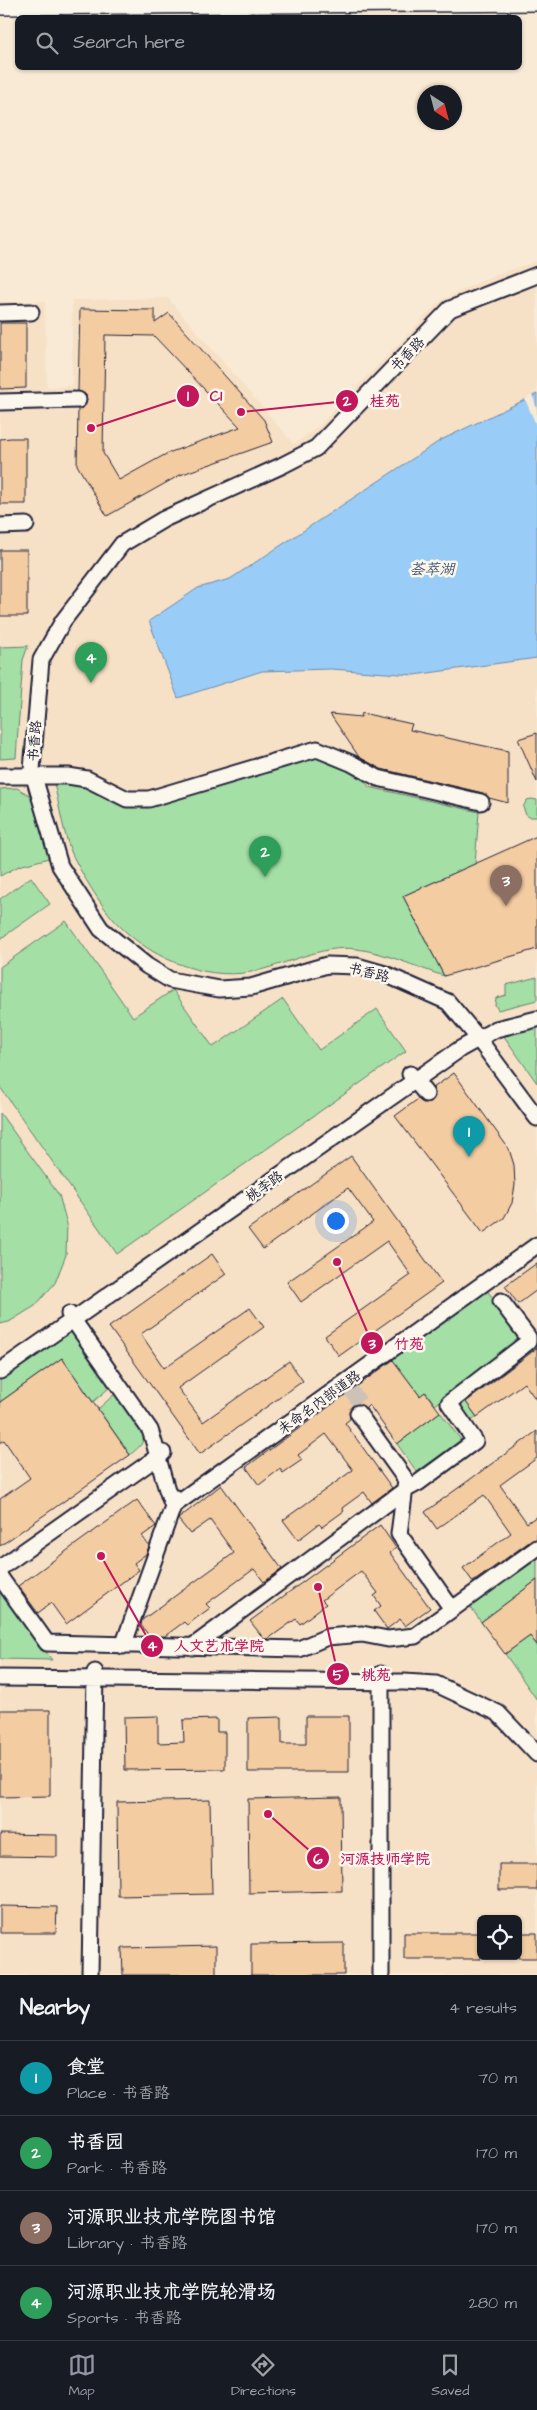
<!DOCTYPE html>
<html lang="en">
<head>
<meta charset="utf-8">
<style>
  :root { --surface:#171b24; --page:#242831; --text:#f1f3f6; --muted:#9ea1a6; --line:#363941; --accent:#9495a2 }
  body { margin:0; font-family:"Architects Daughter","LXGW WenKai TC",sans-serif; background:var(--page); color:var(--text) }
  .controls { position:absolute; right:15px; bottom:15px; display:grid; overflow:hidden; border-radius:8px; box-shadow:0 1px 4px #0004 }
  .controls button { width:45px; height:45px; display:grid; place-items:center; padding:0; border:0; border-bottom:1px solid var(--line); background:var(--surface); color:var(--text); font:25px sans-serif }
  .compass { position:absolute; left:417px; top:85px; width:45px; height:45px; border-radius:50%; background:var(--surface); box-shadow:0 1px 4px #0004; rotate:144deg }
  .you { position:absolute; left:335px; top:1220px; width:18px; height:18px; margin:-12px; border:4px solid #fff; border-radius:50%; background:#1a73e8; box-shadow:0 0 0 8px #1a73e833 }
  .badge { display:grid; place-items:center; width:32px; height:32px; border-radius:50%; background:var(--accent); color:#fff; font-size:16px; font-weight:700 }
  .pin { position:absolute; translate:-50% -41px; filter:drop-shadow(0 1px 2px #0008) }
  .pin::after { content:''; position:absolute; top:26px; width:18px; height:15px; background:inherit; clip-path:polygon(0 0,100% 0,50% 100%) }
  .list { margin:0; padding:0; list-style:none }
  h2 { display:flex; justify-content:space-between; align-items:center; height:65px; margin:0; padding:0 20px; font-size:21px }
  h2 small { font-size:16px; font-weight:400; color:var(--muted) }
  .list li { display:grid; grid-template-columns:32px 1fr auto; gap:15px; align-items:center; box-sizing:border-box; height:75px; padding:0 20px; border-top:1px solid var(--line) }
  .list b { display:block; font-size:19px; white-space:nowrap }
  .list p { margin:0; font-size:16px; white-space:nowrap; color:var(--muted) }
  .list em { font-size:16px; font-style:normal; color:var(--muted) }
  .icon { flex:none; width:28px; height:28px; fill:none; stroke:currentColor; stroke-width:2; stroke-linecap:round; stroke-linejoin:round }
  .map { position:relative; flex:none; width:537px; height:1975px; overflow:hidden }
  .search { position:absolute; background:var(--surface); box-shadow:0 1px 4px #0004; left:15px; right:15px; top:15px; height:55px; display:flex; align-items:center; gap:12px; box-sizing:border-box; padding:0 18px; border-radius:8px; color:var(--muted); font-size:19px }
  .sheet { height:365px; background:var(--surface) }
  nav { display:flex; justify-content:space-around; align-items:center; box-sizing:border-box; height:70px; border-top:1px solid var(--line); background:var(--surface); font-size:14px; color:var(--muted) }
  nav a { display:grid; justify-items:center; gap:2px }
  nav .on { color:var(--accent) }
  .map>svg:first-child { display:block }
  .built { fill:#f7e1c6; fill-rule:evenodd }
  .green { fill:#a4dfa5; stroke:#638070 }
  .water { fill:#99cdf7; stroke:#6989ac }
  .pier { fill:#f9ead6 }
  .building { fill:#f3cca2; stroke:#22223b; fill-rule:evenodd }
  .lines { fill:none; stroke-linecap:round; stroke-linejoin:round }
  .minor-tunnel { stroke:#cec2b7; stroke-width:15; stroke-dasharray:15 8; stroke-linecap:butt }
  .minor-casing { stroke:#22223b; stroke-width:19 }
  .tertiary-casing { stroke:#22223b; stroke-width:22 }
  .minor { stroke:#fbf7ec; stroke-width:15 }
  .tertiary { stroke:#fbf7ec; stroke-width:19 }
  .labels { text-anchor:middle; stroke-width:5; stroke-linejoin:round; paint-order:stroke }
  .street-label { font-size:14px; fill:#22223b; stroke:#fbf7ec }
  .water-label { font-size:15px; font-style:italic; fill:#465573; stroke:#fbf7ec }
  .leader { fill:none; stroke:#c2185b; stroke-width:2 }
  .callout-dot { fill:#c2185b; stroke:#fbf7ec; stroke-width:2 }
  .mark-label { font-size:15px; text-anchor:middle; font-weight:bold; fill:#fff }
  .callout-label { font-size:15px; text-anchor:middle; font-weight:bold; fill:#c2185b; stroke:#fbf7ec; stroke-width:5; stroke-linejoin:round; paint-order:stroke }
</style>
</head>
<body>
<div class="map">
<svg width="537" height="1975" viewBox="0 0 537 1975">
  <rect width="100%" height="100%" fill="#f9ead6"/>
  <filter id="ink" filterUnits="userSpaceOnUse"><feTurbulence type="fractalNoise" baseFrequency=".02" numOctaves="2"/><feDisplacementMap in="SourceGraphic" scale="10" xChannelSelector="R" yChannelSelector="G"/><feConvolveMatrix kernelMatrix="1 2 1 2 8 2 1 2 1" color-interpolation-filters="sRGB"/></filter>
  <g filter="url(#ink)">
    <path class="built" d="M537,261V1975H0V302L45,301L47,387L72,386V300L168,298L294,444L319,426L440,301L487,278ZM481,1919H518V1956H481Z"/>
    <path class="green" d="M28,646L23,660L16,758L0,759V647Z
      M313,756L330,759L360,774L369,787L479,812L475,864L403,896L444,976C415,967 387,953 357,949C321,944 285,966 251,972C202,981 146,956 114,920C100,904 83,876 73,856C64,838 59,804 54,783L85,785L125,805Z
      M17,788L31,796L45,838L49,858L19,866L0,876V789Z
      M531,799L537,800V817H529L526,815L523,807L527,800Z
      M31,877L50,904L0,939V899Z
      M66,921L133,1017L173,990L213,1047L283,999L319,1050L377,1009L406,1051L117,1254L0,1087V967Z
      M537,977V1000L498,1010L495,1005L496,998L506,995V985Z
      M537,1026V1083L503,1035Z
      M0,1113L59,1195L67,1224L66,1255L55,1283L35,1306L9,1322L0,1324Z
      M486,1289L524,1339L435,1405L426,1392L420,1396L391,1358Z
      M70,1328L111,1385L110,1387L93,1402L62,1358L0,1402V1373Z
      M537,1339V1348L465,1400L477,1417L469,1423L453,1401Z
      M116,1393C125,1404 148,1425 143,1440C142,1446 134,1451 130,1455L98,1409Z
      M440,1412L461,1440L417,1472L397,1444Z
      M537,1555V1580L481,1622L470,1606Z
      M0,1590L52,1660L0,1659Z
      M530,1636L537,1645V1700L505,1654Z"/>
    <path class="water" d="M537,394V658L414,675L331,669L262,671L178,698L149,621L198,588L230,579L441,440Z"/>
    <path class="pier" d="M532,395L537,408V427L525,399Z"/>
    <path class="building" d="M80,309L155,310V323L169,313L264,420L273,442L180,475L107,516L77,465L78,409L83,408L87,400L86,395L78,391ZM105,335L154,336L240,427L168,453L119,480L103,453Z
      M0,323H26V388L0,389Z
      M11,438H26V504H0V439Z
      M0,550H27V616H0Z
      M362,713L412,724L410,730L508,751V803L489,798L483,793L381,769L359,757L330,714L361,717Z
      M537,733V782L518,739Z
      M537,836V949L444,976L403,896Z
      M454,1073L509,1149L514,1165L515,1185L512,1203L504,1218L483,1233L395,1116L418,1099L423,1103L431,1102L435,1097L433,1088Z
      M351,1156L442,1283L339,1356L325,1336L411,1275L387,1241L301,1302L287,1282L373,1222L348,1188L263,1249L248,1229Z
      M212,1254L226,1274L141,1334L164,1368L250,1308L264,1327L178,1388L203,1422L289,1361L303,1381L200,1454L109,1327Z
      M537,1263V1290L518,1304L505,1286Z
      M537,1348V1401L524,1383L477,1417L466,1402Z
      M62,1358L130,1455L0,1546V1499L30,1478L4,1440L0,1443V1402Z
      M393,1360L420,1396L425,1392L440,1412L397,1444L369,1405L366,1408L358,1404L352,1406L349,1413L350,1419L345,1423L392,1488L372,1503L364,1492L342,1508L344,1511L322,1527L319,1524L298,1540L283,1520L353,1470L326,1434L298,1455L302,1460L283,1473L280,1469L259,1485L246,1467Z
      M537,1431V1458L500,1485L527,1523L537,1516V1539L532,1540L473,1582L463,1568L511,1533L484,1495L437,1529L425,1512Z
      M221,1485L282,1569L264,1582L254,1569L206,1604L210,1608L187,1625L184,1622L165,1636H149L141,1625L142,1620L234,1553L210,1520L190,1534L178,1519Z
      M137,1500L156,1526L142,1536L149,1546L146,1554L134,1563L139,1570L66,1624L51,1603L38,1613L18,1586Z
      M380,1525L396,1548L390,1553L430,1608L405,1626L400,1619L387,1629L374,1611L381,1606L374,1596L378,1593L361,1571L322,1600L326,1604L300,1624L296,1619L268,1639H264L250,1621Z
      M537,1580V1645L530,1636L505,1654L481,1622Z
      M0,1710H50V1796L0,1797Z
      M158,1716V1743L184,1742L183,1720L217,1719V1732H225V1769L125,1770L124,1717Z
      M306,1716H349V1772H248V1718L282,1717V1744H306Z
      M341,1797L342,1891L249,1893L248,1799Z
      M210,1800L212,1894L118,1896L117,1802Z
      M0,1834L57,1835V1857L0,1856Z
      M499,1864H537V1890H499Z
      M0,1906L57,1907L56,1933H0Z
      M404,1933H481V1959H404Z
      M518,1933H537V1958H518Z
      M344,1943V1975H251V1944Z
      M216,1946V1975H123L122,1948Z"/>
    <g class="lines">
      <path class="minor-tunnel" d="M351,1390L364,1409"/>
      <g class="minor-casing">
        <path id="minor" d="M537,275L450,309L316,448L281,466L164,519L122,544L63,621L41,660L32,770L60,866L101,929L147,966L170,980L219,989L251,987L327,965L357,966L385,974L448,1002L474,1033L537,1118
          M0,313L31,312
          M0,402L78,400
          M0,526L26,525
          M0,776H68L87,779L127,799H149L317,749L351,763L378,778L481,802
          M410,1074L426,1094
          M69,1314L150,1430C159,1455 162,1481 173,1506L537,1245
          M0,1371L460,1049L496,1029L537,1019
          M358,1413L406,1480L399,1534L452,1609
          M0,1568L163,1453
          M0,1577L47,1643L299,1649L327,1637L362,1634L388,1639L415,1636L537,1548
          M123,1646L176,1498
          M192,1647L405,1490L418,1483L475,1441L449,1403L528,1342V1337L501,1301
          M0,1678L404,1682L436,1684L498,1713L537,1754
          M90,1975L95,1672
          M381,1975V1674"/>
      </g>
      <g class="tertiary-casing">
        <path id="tertiary" d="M0,5L537,1"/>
      </g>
      <use href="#minor" class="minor"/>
      <use href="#tertiary" class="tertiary"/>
    </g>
  </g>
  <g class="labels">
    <g class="street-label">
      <text transform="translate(407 354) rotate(-46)" y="5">书香路</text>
      <text transform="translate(34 741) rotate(-85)" y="5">书香路</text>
      <text transform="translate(369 972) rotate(14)" y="5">书香路</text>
      <text transform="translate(264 1186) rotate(-35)" y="5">桃李路</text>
      <text transform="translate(319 1402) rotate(-36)" y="5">未命名内部道路</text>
    </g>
    <g class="water-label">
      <text x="432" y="574">荟萃湖</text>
    </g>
  </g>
  <path class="leader" d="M91 428L188 396M241 412L347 401M337 1262L372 1343M101 1556L152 1646M318 1587L338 1674M268 1814L318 1858"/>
  <g class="callout-dot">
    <circle cx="91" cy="428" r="5"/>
    <circle cx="241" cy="412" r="5"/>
    <circle cx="337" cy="1262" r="5"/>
    <circle cx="101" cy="1556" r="5"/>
    <circle cx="318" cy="1587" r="5"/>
    <circle cx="268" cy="1814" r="5"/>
    <circle cx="188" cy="396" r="12"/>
    <circle cx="347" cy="401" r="12"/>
    <circle cx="372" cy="1343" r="12"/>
    <circle cx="152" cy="1646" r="12"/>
    <circle cx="338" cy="1674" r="12"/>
    <circle cx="318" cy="1858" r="12"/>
  </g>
  <g class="mark-label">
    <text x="188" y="401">1</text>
    <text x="347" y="406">2</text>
    <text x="372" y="1349">3</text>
    <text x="152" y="1651">4</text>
    <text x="338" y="1680">5</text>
    <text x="318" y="1864">6</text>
  </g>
  <g class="callout-label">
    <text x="216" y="401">C1</text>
    <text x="385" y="406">桂苑</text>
    <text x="409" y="1349">竹苑</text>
    <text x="219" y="1651">人文艺术学院</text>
    <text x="376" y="1680">桃苑</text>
    <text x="385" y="1864">河源技师学院</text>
  </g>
</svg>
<div class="controls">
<button><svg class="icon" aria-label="locate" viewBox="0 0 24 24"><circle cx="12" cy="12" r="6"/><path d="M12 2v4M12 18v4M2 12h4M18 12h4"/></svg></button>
</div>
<svg class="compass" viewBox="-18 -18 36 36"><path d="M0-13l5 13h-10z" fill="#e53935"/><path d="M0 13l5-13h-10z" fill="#9ea1a6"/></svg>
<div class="you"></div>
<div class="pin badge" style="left:469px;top:1157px;background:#0f9aa8">1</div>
<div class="pin badge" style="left:265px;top:877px;background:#2e9e5b">2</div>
<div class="pin badge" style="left:506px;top:906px;background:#8d6e63">3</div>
<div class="pin badge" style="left:91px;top:683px;background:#2e9e5b">4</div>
<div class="search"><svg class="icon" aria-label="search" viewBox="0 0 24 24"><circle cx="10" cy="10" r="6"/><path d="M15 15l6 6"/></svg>Search here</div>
</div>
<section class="sheet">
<h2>Nearby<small>4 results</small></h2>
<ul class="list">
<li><span class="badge" style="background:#0f9aa8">1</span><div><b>食堂</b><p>Place · 书香路</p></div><em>70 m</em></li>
<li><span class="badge" style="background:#2e9e5b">2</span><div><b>书香园</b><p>Park · 书香路</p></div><em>170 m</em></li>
<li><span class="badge" style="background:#8d6e63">3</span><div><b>河源职业技术学院图书馆</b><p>Library · 书香路</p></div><em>170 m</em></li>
<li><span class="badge" style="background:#2e9e5b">4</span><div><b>河源职业技术学院轮滑场</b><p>Sports · 书香路</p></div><em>280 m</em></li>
</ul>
</section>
<nav>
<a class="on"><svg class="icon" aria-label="map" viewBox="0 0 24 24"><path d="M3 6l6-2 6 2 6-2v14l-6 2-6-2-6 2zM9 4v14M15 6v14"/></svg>Map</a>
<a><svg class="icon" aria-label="directions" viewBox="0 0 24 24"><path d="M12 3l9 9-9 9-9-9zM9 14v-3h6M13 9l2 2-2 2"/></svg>Directions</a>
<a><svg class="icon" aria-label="saved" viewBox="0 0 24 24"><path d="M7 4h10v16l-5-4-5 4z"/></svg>Saved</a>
</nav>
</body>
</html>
